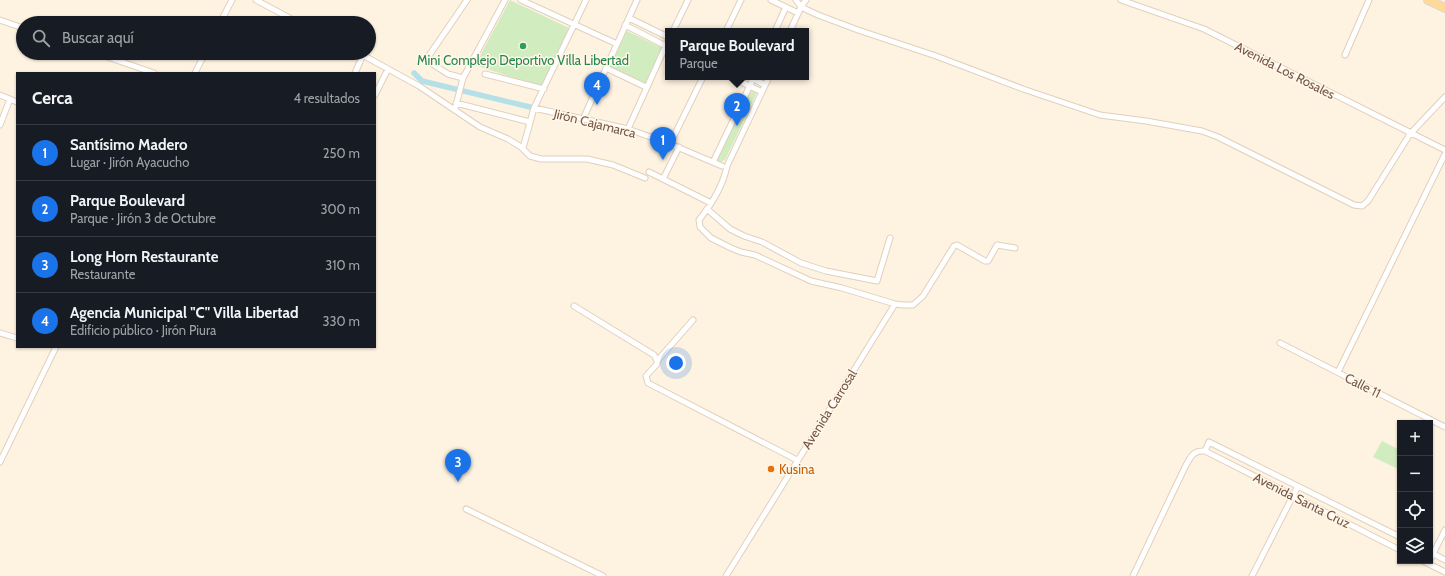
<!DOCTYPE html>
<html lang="es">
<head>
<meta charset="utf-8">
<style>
  :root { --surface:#171b24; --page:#242831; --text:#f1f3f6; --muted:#9ea1a6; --line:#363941; --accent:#1a73e8 }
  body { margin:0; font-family:Cabin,sans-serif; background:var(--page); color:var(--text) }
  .controls { position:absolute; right:12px; bottom:12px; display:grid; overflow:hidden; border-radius:0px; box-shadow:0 1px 3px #0004 }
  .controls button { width:36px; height:36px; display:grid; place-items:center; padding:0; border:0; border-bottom:1px solid var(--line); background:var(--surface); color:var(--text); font:20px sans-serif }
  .you { position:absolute; left:676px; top:363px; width:14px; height:14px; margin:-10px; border:3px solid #fff; border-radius:50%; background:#1a73e8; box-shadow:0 0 0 6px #1a73e833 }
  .badge { display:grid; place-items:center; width:26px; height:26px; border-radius:50%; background:var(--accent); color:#fff; font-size:13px; font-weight:700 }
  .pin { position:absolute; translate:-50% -33px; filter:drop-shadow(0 1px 2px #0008) }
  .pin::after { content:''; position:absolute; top:21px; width:14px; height:12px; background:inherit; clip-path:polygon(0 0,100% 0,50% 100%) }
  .popup { position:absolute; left:665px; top:28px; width:144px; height:52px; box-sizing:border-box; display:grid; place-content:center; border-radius:0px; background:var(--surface); filter:drop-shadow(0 1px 3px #0005); font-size:13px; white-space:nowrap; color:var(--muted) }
  .popup b { font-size:15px; color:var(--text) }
  .popup::after { content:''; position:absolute; left:50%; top:100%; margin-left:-8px; border:8px solid transparent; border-top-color:var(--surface) }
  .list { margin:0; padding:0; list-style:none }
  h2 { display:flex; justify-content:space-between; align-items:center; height:52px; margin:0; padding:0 16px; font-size:17px }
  h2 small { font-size:13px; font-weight:400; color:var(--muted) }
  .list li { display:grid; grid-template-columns:26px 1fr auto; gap:12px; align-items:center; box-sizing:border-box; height:56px; padding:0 16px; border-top:1px solid var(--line) }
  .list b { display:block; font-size:15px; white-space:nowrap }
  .list p { margin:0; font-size:13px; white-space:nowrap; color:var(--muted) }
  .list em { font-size:13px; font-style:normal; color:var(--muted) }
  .icon { flex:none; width:22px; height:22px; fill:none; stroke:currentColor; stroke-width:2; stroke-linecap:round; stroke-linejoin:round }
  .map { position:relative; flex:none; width:1445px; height:576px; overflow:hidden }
  .search { position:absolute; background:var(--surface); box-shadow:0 1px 3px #0004; left:16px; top:16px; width:360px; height:44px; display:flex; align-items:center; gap:10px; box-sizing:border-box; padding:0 14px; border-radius:22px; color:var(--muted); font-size:15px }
  .panel { position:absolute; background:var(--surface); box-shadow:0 1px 3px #0004; left:16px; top:72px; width:360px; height:276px; border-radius:0px }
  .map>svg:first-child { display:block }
  .green { fill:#d1ecbf }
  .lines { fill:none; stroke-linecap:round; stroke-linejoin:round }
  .canal { stroke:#b5e0e8; stroke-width:5.5 }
  .minor-casing { stroke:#e2cfbc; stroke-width:7 }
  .primary-casing { stroke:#ded7d3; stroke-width:10 }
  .minor { stroke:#fff; stroke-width:5 }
  .primary { stroke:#ffd997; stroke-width:8 }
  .leisure-dot { fill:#2e9e5b; stroke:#fff7e9; stroke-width:1.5 }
  .food-dot { fill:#e8710a; stroke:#fff7e9; stroke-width:1.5 }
  .labels { text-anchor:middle; stroke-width:3; stroke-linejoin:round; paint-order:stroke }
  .leisure-label { font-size:13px; fill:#27864d; stroke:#fff7e9 }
  .street-label { font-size:13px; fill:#775846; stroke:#fff7e9 }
  .food-label { font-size:13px; fill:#c56008; stroke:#fff7e9; text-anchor:start }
</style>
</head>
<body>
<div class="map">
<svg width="1445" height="576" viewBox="0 0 1445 576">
  <rect width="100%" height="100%" fill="#fef3e1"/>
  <path class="green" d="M510,0L569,28L543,85L541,87L475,65Z
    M627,31L662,48L645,84L609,67Z
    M750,91L756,93V95L725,160L720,162L718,161L717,158Z
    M1382,441L1400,450V470L1373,457Z"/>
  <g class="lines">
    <path class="canal" d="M414,73L422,81L534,108"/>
    <g class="minor-casing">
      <path id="minor" d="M256,0L299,23
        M521,0L617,44
        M771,0L798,13
        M796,0L801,7L818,15L858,30L936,56L1023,89L1100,115L1146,121L1202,131L1218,137L1354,205L1362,206L1368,201L1410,134L1445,97
        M1121,0L1204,29L1445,150
        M629,18L668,37
        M0,20L23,28
        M220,23L232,0
        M625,25L668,47
        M673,31L688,0
        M726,31L741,0
        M775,31L786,7
        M790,31L801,7L806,0
        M96,53L154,73
        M359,53L419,86L480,127L508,139L521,147L530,156L541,159H587L613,165L645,178
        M1345,55L1369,0
        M606,68L646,87
        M195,73L205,53
        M355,73L363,55
        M485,74L544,89
        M731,77L762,92
        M750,77L765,85
        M769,77L727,166C723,186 711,205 699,220L700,227L711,238L731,248L741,252L755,255L811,281L842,288L895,304L903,305H913L923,296L954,246L957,245L985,261H988L997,245L1015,248
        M463,78L448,74L426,60L467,0
        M0,95L17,102
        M375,95L388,69
        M456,103L530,122
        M534,108L628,129L670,144L722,166
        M455,109L463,78L505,0
        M583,119L637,0
        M0,125L10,99
        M628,129L668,41
        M670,144L703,77
        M523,148L534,108L586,0
        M713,162L754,77
        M649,172L711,203
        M663,179L679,147
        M707,209L730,229L744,236L762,242L801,263L826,271L877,281L890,238
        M574,306L654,355L657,361V364L646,376L648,383L797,460
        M0,333L17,338
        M1280,343L1445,427
        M657,361L693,320
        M1338,372L1445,154
        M1205,451L1209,442L1400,537
        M0,462L56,347
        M466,509L603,576
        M1432,553L1445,560
        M1430,560L1445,530
        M1423,561L1445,572
        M726,576L895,304
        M1133,576L1186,465C1191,457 1193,450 1205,451L1400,550
        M1252,576L1298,486"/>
    </g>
    <g class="primary-casing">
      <path id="primary" d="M1428,0L1445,8"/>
    </g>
    <use href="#minor" class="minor"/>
    <use href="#primary" class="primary"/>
  </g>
  <circle class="leisure-dot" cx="523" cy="46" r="4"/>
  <circle class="food-dot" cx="771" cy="469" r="4"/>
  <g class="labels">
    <g class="leisure-label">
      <text x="523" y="65">Mini Complejo Deportivo Villa Libertad</text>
    </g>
    <g class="street-label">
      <text transform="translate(1285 70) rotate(27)" y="5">Avenida Los Rosales</text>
      <text transform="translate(595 123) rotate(14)" y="5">Jirón Cajamarca</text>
      <text transform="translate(1363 385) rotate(27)" y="5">Calle 11</text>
      <text transform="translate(829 409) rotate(-58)" y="5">Avenida Carrosal</text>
      <text transform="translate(1302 500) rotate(27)" y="5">Avenida Santa Cruz</text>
    </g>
    <g class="food-label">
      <text x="779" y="474">Kusina</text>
    </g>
  </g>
</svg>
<div class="controls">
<button>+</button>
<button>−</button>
<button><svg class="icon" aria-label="locate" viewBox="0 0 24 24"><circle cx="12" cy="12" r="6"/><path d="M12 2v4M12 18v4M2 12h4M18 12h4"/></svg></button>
<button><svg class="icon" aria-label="layers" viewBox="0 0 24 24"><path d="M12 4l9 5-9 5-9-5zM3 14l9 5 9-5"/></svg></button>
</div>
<div class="you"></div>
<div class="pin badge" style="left:663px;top:160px">1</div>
<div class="pin badge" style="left:737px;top:126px">2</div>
<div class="popup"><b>Parque Boulevard</b>Parque</div>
<div class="pin badge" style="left:458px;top:482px">3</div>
<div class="pin badge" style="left:597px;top:105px">4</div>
<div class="search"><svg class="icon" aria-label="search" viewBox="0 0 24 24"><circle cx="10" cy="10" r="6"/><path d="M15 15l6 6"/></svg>Buscar aquí</div>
<section class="panel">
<h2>Cerca<small>4 resultados</small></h2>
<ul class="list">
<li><span class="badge">1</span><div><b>Santísimo Madero</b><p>Lugar · Jirón Ayacucho</p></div><em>250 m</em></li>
<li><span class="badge">2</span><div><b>Parque Boulevard</b><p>Parque · Jirón 3 de Octubre</p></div><em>300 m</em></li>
<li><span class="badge">3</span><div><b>Long Horn Restaurante</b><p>Restaurante</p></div><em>310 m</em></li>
<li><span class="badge">4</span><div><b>Agencia Municipal &quot;C&quot; Villa Libertad</b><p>Edificio público · Jirón Piura</p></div><em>330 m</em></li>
</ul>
</section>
</div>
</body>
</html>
